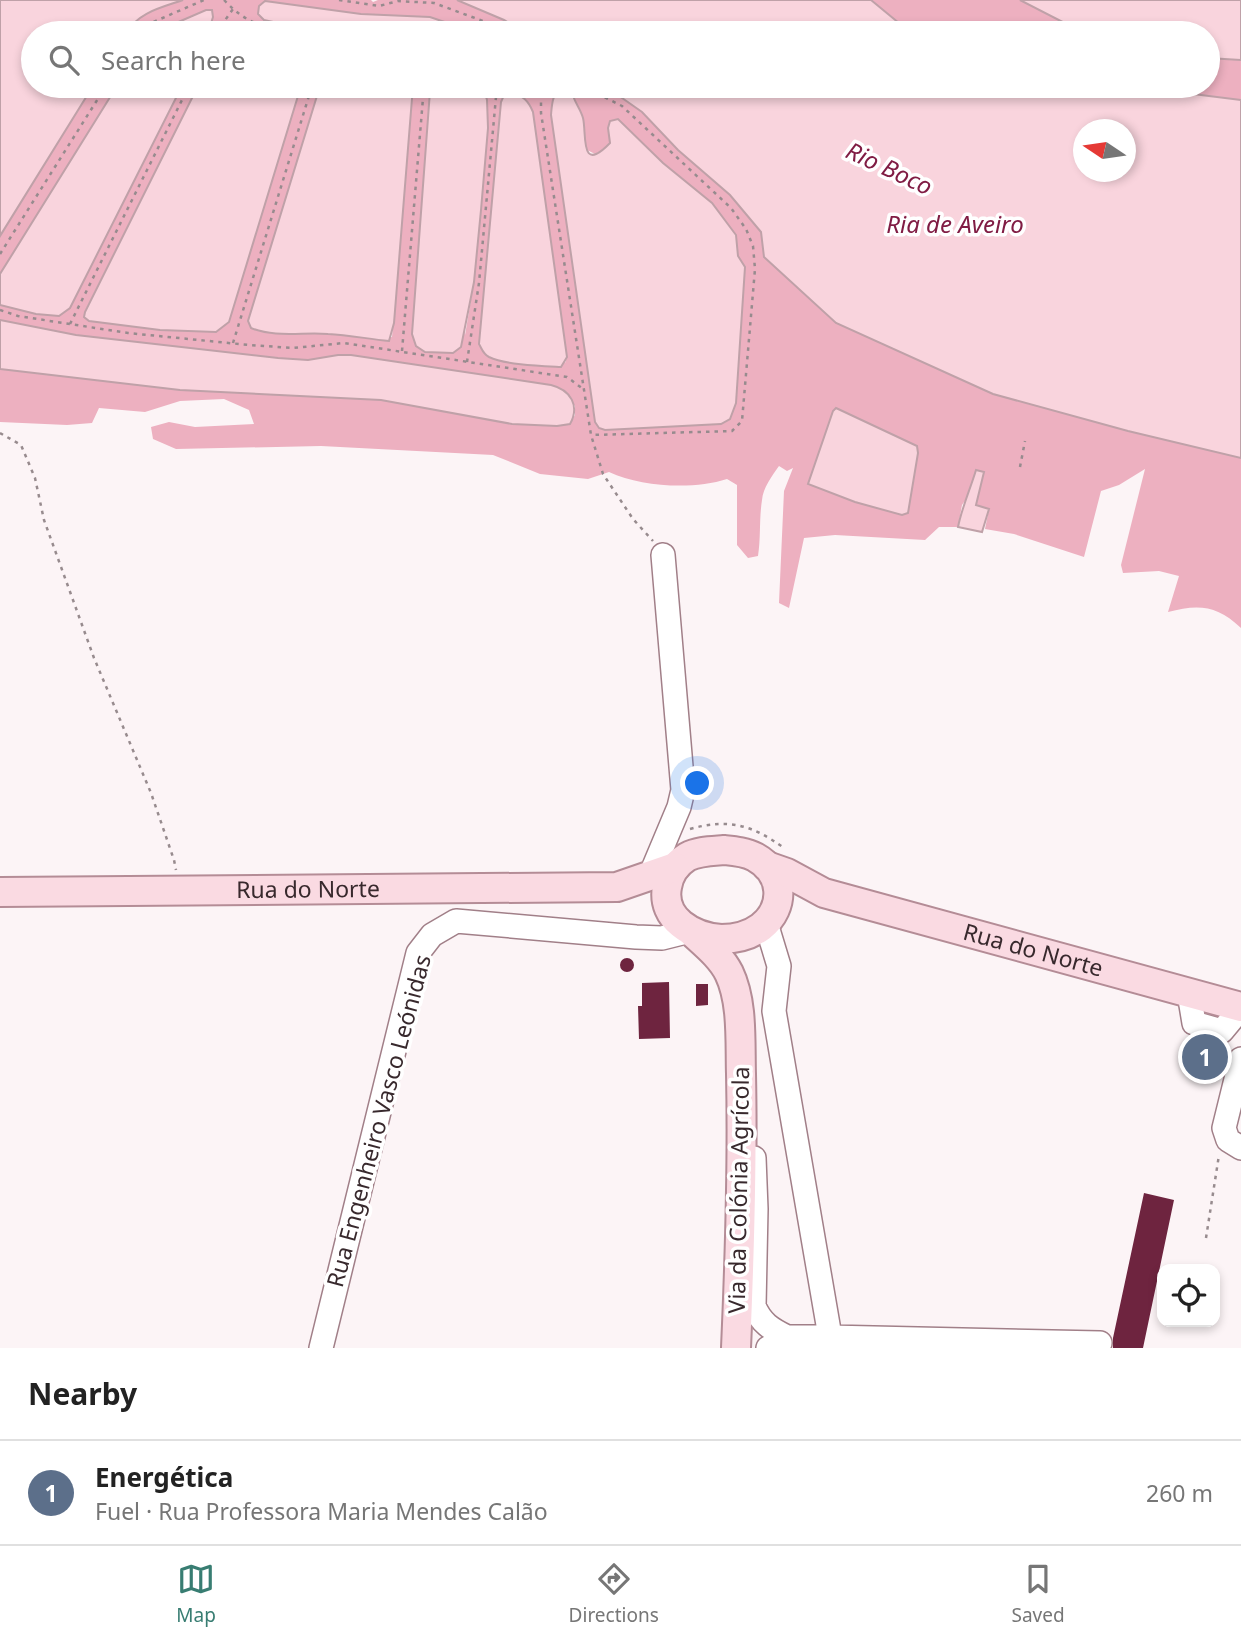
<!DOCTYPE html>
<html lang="en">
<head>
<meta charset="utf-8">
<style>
  :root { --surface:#fff; --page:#f2f2f2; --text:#222; --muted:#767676; --line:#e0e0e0; --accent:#387d72 }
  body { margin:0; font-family:"Noto Sans",sans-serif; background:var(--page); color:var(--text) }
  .controls { position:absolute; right:21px; bottom:21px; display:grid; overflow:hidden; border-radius:14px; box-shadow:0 4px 10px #0003 }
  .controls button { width:63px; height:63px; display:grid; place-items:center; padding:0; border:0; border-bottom:2px solid var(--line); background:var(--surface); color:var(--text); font:35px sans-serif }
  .compass { position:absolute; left:1073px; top:119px; width:63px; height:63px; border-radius:50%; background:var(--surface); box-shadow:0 4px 10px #0003; rotate:283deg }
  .you { position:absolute; left:698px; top:784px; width:24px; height:24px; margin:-18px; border:5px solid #fff; border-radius:50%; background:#1a73e8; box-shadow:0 0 0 10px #1a73e833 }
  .badge { display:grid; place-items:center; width:46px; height:46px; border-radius:50%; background:var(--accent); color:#fff; font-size:23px; font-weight:700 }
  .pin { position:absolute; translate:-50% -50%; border:4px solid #fff; box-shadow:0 2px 7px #0006 }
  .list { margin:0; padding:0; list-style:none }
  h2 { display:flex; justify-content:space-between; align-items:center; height:91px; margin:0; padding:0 28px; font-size:30px }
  h2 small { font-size:23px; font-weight:400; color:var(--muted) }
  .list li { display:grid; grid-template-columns:46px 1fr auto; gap:21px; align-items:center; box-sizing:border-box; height:105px; padding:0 28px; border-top:2px solid var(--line) }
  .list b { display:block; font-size:26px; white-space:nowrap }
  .list p { margin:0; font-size:23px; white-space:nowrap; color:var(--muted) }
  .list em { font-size:23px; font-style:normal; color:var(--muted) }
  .icon { flex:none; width:38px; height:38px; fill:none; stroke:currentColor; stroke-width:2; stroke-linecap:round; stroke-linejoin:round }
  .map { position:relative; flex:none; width:1241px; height:1348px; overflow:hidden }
  .search { position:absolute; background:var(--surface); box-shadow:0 4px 10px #0003; left:21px; right:21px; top:21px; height:77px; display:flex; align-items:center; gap:18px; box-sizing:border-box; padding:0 24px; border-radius:38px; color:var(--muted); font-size:26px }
  .sheet { height:196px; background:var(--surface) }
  nav { display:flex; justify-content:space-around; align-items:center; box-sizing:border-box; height:98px; border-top:2px solid var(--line); background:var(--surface); font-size:19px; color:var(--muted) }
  nav a { display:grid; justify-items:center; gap:4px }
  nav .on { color:var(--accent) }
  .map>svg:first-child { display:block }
  .green { fill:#edb0c0; fill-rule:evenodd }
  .water { fill:#f9d4dd; stroke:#bfa1a8; stroke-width:2; fill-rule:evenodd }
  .building { fill:#6e243f }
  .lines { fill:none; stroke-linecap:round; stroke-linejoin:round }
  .minor-casing { stroke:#a17f88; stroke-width:26 }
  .major-casing { stroke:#b48c96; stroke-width:32 }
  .path { stroke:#978b8e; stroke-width:2.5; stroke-dasharray:3.5 5; stroke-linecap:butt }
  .minor { stroke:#fff; stroke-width:23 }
  .major { stroke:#fadae2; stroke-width:28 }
  .labels { text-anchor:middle; stroke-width:7; stroke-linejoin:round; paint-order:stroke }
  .street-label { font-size:23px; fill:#38292d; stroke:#fff }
  .water-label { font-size:24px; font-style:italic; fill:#801c44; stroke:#fff }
</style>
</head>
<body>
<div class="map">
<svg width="1241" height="1348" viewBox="0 0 1241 1348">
  <rect width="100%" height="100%" fill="#fcf4f6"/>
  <path class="green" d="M183,0H371L373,2L378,0H457L504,20L525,33H477L430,17L361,14L265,1L258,6V14L264,20L324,33H208L209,30L126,33C139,12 160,8 183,0Z
    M871,0H1020L1084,33H911Z
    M1208,58L1241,60V100L1129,86H1208Z
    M93,86H117L0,274V236Z
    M182,86H198L85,311L84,317L89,321L160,330L216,332L229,322L301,86H320L248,321L278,334L325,333L366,338L392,337L413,86H433L430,91L465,335L474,282L481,210L484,91L466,86H563L552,102L551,115L595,422L739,331L745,267L738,256L736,235L712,203L663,163L618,119L608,128L610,143L603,150L595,154L585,149L582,117L572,98L571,87L605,86L642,112L678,150L730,195L751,218L761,232L764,257L993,394L1128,431L1241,458V628C1217,605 1198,604 1168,612L1179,576L1159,571L1123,573L1121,565L1145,469L1119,485L1101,491L1084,557L1014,534L985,529L989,509L976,506L984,473L962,505L958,527H939L925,540L835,535L804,538L789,608L779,603L784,491L793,468L787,471L779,466C772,476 763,488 762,500C759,519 761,537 758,556L748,558L737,545V485L727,479C693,490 642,487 609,472L588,479L540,474L493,455L321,446L176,449L153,439L151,427L169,422L195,427L254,424L249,410L224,399L180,401L145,412L99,408L92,423L67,425L0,422V369L180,390L381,400L512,424L557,426L570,424L575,415V406L551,385L351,355H338L308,360L278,358L76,335L0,320V305L36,314L70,308ZM533,112L567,357L565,363ZM877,428L917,446L918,453L907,513L902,515L855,502Z"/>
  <path class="water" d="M0,0H183C160,8 139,12 126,33H33V86H93L0,236Z
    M457,0H871L911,33H525L504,20Z
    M1020,0H1241V60L1208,58V33H1084Z
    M265,1L361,14L430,17L477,33H324L264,20L258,14L259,6Z
    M206,10H212L213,17L208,33H153Z
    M117,86H182L70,308L59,316L36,314L0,305V274Z
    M198,86H301L229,322L216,332L160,330L89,321L84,317L85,312Z
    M320,86H413L394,323L389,341C368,339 349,335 328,334C302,332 275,338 251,328L248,321Z
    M433,86H466L484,90L487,100L488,128L481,210L474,282L461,347L453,353L425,352L416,346L412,334L430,91Z
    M563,86L571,87C572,100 580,107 583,118C587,134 579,175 610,143L608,128L610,121L618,119L663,163L712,203L736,235L738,256L745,267L736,403L730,419L721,424L605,430L599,428L595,422L551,115C552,103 552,94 563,86Z
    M605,86H1129L1241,100V458L1128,431L993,394L836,323L764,257L761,232L730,195L678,150L642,112ZM1084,130H1126V172H1084Z
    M511,92C523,96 528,100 533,112L567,357L561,367C541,366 506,365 489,357C483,354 482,349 479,344L501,102L504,95Z
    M0,320L76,335L278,358L308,360L338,355H351L551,385C571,390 580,406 570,424L557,426L512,424L381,400L180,390L0,369Z
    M836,408L917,446L918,453L908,513L902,515L855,502L808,484L833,411Z
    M976,470L984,472L976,505L989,509L982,532L958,527C962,507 970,490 976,470Z"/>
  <path class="building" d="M620 965a7 7 0 1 1 14 0a7 7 0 1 1-14 0Z
    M669,982L670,1038L639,1039L638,1006H642V983Z
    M696,984H708V1005L696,1006Z
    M1144,1193L1174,1200L1143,1348H1113V1338Z"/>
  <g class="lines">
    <g class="minor-casing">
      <path id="minor" d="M650,876L679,807L683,790L663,555
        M766,923L779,966L774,1011L832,1348
        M1189,993L1194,1023L1222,1031L1241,1008
        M1241,1059L1224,1128L1228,1140L1241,1148
        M754,1158L756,1209L754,1306C761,1323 771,1329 787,1337
        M321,1348L418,953L432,935L456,921L636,937L662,938L690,931
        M768,1348L787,1337H829L1100,1343"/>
    </g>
    <g class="major-casing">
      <g id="major">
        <path d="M724,850C734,851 746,852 755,857C784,873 786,907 761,927C749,936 736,939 721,939C693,937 661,919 667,887C669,874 676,864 687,857C698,851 712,851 724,850Z"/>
        <path id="s1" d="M767,866L787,873L824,893L1241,1007"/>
        <path id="s2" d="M0,892L617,887L675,867"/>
        <path d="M693,933C706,945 721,957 729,973C743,1002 740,1042 741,1074C743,1166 740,1257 736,1348"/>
      </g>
    </g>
    <path class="path" d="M224,0C246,23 260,26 290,33
      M339,0L379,6L398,1L434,3L483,21L506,33
      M141,33L151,23L204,0
      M216,33L233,9
      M512,86L541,95
      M544,86L541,95V113L591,435L603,474L633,519L653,541
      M582,86L622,106L731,208L746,229L753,246L755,269L742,421L732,431L591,435
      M0,254L106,86
      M0,310L18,316L128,333L249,345L293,348L344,343L567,377L583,389
      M70,324L189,86
      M233,343L312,86
      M402,351L424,86
      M467,362L479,283L497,86
      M0,433L21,445L35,478L44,520L94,658L151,793L174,860L176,870
      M1020,467L1025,441
      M690,829C729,818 752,825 784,848
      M1206,1238L1219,1155"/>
    <use href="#minor" class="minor"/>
    <use href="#major" class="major"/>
  </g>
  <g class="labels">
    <g class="street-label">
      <text dy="8" stroke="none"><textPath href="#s2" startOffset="308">Rua do Norte</textPath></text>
      <text dy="8" stroke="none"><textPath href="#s1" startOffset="280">Rua do Norte</textPath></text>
      <text transform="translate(379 1121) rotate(-75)" y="8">Rua Engenheiro Vasco Leónidas</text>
      <text transform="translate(739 1190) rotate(-89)" y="8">Via da Colónia Agrícola</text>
    </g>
    <g class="water-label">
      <text transform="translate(889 169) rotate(25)" y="8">Rio Boco</text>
      <text x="955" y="233">Ria de Aveiro</text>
    </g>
  </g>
</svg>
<div class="controls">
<button><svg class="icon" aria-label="locate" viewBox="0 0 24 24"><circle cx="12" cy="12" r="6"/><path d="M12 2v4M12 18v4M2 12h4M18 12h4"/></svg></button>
</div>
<svg class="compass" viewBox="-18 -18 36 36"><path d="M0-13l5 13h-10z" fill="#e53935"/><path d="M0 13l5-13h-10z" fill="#767676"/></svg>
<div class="you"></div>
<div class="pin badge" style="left:1205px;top:1057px;background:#5c6f8a">1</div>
<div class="search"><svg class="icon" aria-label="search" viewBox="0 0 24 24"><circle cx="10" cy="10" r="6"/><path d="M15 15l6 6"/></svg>Search here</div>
</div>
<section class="sheet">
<h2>Nearby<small></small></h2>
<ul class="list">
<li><span class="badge" style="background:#5c6f8a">1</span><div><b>Energética</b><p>Fuel · Rua Professora Maria Mendes Calão</p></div><em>260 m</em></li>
</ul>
</section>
<nav>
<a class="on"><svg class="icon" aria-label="map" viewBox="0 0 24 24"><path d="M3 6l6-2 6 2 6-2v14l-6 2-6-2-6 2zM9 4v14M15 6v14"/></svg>Map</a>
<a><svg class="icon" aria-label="directions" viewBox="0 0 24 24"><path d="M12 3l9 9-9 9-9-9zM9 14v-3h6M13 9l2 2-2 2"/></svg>Directions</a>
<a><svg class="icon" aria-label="saved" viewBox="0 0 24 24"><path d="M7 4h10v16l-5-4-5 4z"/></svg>Saved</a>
</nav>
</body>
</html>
